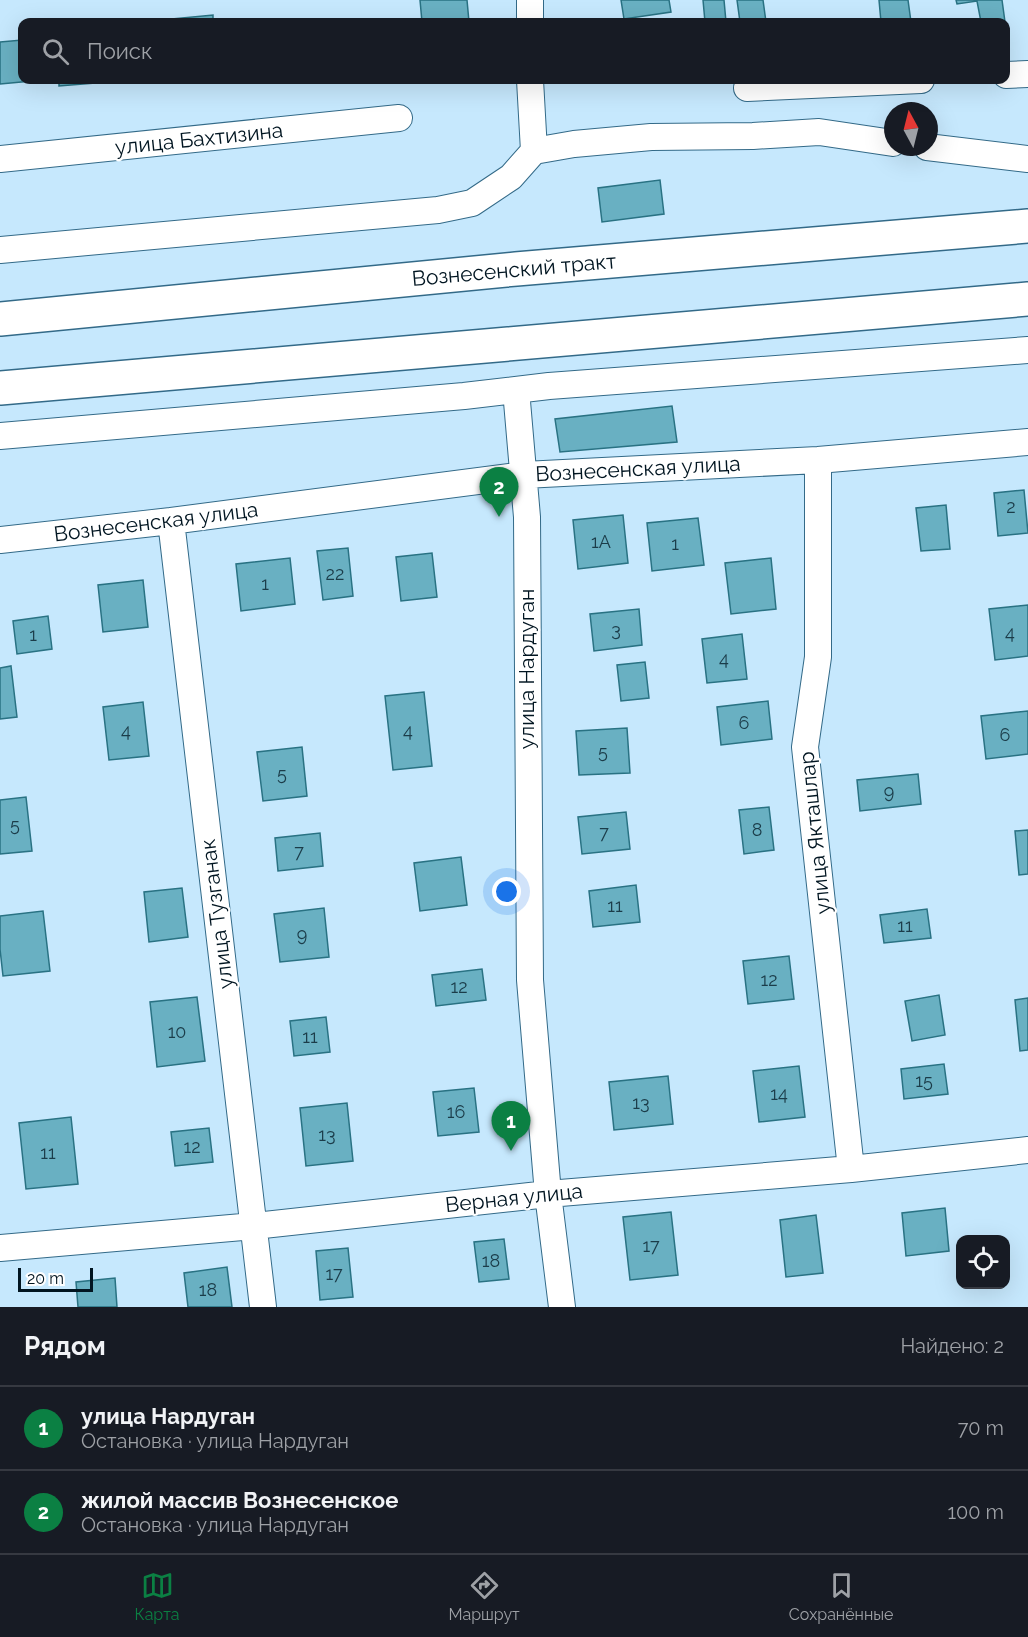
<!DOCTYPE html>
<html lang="ru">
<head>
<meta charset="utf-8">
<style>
  :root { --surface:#171b24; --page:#20242c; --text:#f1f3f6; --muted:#9ea1a6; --line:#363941; --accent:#0b8043 }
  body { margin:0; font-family:Raleway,sans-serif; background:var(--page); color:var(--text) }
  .controls { position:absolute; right:18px; bottom:18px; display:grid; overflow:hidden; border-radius:12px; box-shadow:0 6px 24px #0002 }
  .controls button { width:54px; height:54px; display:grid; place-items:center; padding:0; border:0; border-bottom:2px solid var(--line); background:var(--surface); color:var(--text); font:30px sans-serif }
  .compass { position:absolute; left:884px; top:102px; width:54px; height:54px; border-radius:50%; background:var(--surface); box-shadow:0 6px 24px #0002; rotate:353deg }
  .scale { position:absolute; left:18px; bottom:15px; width:75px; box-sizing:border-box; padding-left:6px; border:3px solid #011521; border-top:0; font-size:16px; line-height:21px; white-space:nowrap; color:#011521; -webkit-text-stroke:4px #fff; paint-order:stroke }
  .you { position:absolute; left:507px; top:892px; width:21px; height:21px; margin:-15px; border:4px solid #fff; border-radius:50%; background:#1a73e8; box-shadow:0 0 0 9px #1a73e833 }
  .badge { display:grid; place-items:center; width:39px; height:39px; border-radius:50%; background:var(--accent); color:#fff; font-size:20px; font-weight:700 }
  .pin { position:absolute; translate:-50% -50px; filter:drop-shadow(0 2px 3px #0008) }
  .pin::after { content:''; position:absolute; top:32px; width:21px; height:18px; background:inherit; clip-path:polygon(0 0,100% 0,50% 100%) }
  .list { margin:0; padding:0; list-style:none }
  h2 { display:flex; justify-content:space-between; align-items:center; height:78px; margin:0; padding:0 24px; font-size:26px }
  h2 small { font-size:20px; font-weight:400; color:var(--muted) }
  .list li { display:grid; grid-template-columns:39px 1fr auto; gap:18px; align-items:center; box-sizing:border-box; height:84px; padding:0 24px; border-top:2px solid var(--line) }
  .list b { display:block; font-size:22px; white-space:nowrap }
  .list p { margin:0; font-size:20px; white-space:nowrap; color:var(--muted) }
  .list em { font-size:20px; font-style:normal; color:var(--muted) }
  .icon { flex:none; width:33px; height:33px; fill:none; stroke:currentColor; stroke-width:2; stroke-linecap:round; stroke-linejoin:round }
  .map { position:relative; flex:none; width:1028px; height:1307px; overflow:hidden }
  .search { position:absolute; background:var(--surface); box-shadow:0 6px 24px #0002; left:18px; right:18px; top:18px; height:66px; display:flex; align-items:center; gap:15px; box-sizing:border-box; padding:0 21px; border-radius:12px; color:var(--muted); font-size:22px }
  .sheet { height:246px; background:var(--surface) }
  nav { display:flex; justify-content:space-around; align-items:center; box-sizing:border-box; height:84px; border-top:2px solid var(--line); background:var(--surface); font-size:16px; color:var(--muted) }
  nav a { display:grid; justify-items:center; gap:3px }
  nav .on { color:var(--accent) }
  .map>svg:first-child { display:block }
  .building { fill:#69b0c2; stroke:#297283; stroke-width:1.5 }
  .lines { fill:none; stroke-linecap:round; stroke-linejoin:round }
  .minor-casing { stroke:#336a88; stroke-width:28 }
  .major-casing { stroke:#336a88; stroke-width:36 }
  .minor { stroke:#fff; stroke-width:26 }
  .major { stroke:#fff; stroke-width:33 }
  .labels { text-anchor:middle; stroke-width:4.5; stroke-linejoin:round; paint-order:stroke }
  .number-label { font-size:18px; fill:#1b3c49 }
  .street-label { font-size:21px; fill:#011521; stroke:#fff }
</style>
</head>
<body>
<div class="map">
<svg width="1028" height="1307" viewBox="0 0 1028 1307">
  <rect width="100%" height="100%" fill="#c6e8fd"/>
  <path class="building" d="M420,0H467L469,22H422Z
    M621,0H669L671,12L624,19Z
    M703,0H724L726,22H705Z
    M737,0H763L766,22H740Z
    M879,0H908L911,22H881Z
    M956,0H1002L1005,22H981L977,1L957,4Z
    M213,15V22H151V21Z
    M22,40V80H43L0,84V42Z
    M59,80H95V83L59,86Z
    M660,180L664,214L602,222L598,188Z
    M672,406L677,442L560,452L555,419Z
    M1024,490L1028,533L998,536L994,493Z
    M946,505L950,549L921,551L916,508Z
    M623,515L628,563L578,569L573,520Z
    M698,518L704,565L652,571L647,523Z
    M348,548L353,596L323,600L317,551Z
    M432,553L437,597L401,601L396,557Z
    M290,558L295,604L241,611L236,564Z
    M771,558L776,609L731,614L725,563Z
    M143,580L148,627L103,632L98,585Z
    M1028,605V656L995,660L989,609Z
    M639,609L642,645L594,651L590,614Z
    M48,616L52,649L17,654L13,621Z
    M742,634L747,679L707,683L702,639Z
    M645,662L649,698L621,701L617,665Z
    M11,666L17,717L0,719V668Z
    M424,692L432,766L393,770L385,696Z
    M768,701L772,739L721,745L717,707Z
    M143,702L149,756L109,760L103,707Z
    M1028,711V754L986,759L981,716Z
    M627,728L630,773L579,775L576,731Z
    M302,747L307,796L263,801L257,752Z
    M918,774L921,804L860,811L857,780Z
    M26,797L32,851L0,854V800Z
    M769,807L774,850L744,854L739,810Z
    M626,812L630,849L582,854L578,817Z
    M1028,830V874L1019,875L1015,831Z
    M320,833L323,866L278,871L275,838Z
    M461,857L467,905L420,911L414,863Z
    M636,885L640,922L593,927L589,891Z
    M182,888L188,937L149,942L144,892Z
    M324,908L329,957L280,962L274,914Z
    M927,909L931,938L884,943L880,915Z
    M43,911L50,971L3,976L0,949V916Z
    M789,956L794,999L748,1004L743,961Z
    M482,969L486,1000L436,1006L432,975Z
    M939,995L945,1035L912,1041L905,1001Z
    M197,997L205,1061L157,1067L150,1002Z
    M1028,998V1050L1020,1051L1015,1000Z
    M326,1017L330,1052L294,1056L290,1021Z
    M944,1064L948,1094L904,1099L901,1069Z
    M799,1066L805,1117L759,1122L753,1071Z
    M668,1076L673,1124L614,1130L609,1082Z
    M474,1088L479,1132L438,1136L433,1092Z
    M347,1103L353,1161L306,1166L300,1108Z
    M71,1117L78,1184L26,1189L19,1123Z
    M209,1128L213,1162L175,1166L171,1132Z
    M945,1208L949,1251L906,1256L902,1213Z
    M671,1212L678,1275L630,1280L623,1217Z
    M816,1215L823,1273L786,1277L780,1220Z
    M504,1239L509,1279L479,1282L474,1242Z
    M348,1248L353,1297L320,1300L316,1251Z
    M227,1267L232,1307H188L184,1273Z
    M115,1278L117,1307H78L76,1282Z"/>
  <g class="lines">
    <g class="minor-casing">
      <path id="minor" d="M530,0V22
        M1006,75L1028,74
        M530,80L534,151
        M747,88L921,80
        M927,147L1028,159
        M0,159L399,118
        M0,250L438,210L472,203L511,177L534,151L574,144L651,137L753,136L819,132L893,143
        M516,390L527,517L530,980L548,1194L562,1307
        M0,436L464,396L549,386L1028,350
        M818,460V657L805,747L851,1169
        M171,521L263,1307
        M0,540L171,521L524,475L818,460L1028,442
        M0,1248L254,1226L548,1194L851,1169L1028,1150"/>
    </g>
    <g class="major-casing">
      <path id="major" d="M0,319L516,269L1028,226
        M0,388L1028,299"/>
    </g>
    <use href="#minor" class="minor"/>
    <use href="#major" class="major"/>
  </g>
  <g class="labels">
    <g class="number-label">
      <text x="1011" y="513">2</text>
      <text x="601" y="548">1А</text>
      <text x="675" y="550">1</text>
      <text x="335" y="580">22</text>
      <text x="265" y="590">1</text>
      <text x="616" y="636">3</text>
      <text x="1010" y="639">4</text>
      <text x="33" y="641">1</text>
      <text x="724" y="665">4</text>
      <text x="744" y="729">6</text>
      <text x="126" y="737">4</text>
      <text x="408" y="737">4</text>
      <text x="1005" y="741">6</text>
      <text x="603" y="758">5</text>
      <text x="282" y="780">5</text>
      <text x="889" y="798">9</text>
      <text x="15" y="831">5</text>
      <text x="757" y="836">8</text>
      <text x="604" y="839">7</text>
      <text x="299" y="858">7</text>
      <text x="615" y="912">11</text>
      <text x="905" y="932">11</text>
      <text x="302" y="941">9</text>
      <text x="769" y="986">12</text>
      <text x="459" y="993">12</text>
      <text x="177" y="1038">10</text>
      <text x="310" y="1043">11</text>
      <text x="924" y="1087">15</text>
      <text x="779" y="1100">14</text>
      <text x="641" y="1109">13</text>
      <text x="456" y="1118">16</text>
      <text x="327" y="1141">13</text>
      <text x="192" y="1153">12</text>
      <text x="48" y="1159">11</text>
      <text x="651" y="1252">17</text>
      <text x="491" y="1267">18</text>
      <text x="334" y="1280">17</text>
      <text x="208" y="1296">18</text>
    </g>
    <g class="street-label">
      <text transform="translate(199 139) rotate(-6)" y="7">улица Бахтизина</text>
      <text transform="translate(514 270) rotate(-5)" y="7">Вознесенский тракт</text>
      <text transform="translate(638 469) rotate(-3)" y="7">Вознесенская улица</text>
      <text transform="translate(156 522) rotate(-7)" y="7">Вознесенская улица</text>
      <text transform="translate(527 669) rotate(-90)" y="7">улица Нардуган</text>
      <text transform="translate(815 833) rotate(-96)" y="7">улица Якташлар</text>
      <text transform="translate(217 914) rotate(-97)" y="7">улица Тузганак</text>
      <text transform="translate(514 1198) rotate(-6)" y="7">Верная улица</text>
    </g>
  </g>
</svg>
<div class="controls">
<button><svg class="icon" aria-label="locate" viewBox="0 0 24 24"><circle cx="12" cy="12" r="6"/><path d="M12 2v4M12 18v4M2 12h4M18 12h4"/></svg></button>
</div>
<svg class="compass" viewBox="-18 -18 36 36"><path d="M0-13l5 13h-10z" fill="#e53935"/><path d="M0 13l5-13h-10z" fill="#9ea1a6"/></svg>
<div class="scale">20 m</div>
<div class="you"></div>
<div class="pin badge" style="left:511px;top:1151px">1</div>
<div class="pin badge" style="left:499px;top:517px">2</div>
<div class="search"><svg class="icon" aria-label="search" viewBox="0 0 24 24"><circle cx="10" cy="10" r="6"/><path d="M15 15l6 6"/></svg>Поиск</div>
</div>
<section class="sheet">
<h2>Рядом<small>Найдено: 2</small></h2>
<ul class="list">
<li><span class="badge">1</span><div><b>улица Нардуган</b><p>Остановка · улица Нардуган</p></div><em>70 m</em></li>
<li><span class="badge">2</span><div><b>жилой массив Вознесенское</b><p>Остановка · улица Нардуган</p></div><em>100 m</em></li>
</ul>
</section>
<nav>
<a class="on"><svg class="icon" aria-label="map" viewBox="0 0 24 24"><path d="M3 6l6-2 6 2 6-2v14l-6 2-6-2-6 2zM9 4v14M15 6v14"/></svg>Карта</a>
<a><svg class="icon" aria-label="directions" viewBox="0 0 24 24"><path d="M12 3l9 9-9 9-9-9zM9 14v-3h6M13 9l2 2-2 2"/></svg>Маршрут</a>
<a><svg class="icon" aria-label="saved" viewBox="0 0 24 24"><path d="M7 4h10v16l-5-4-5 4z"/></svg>Сохранённые</a>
</nav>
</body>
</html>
